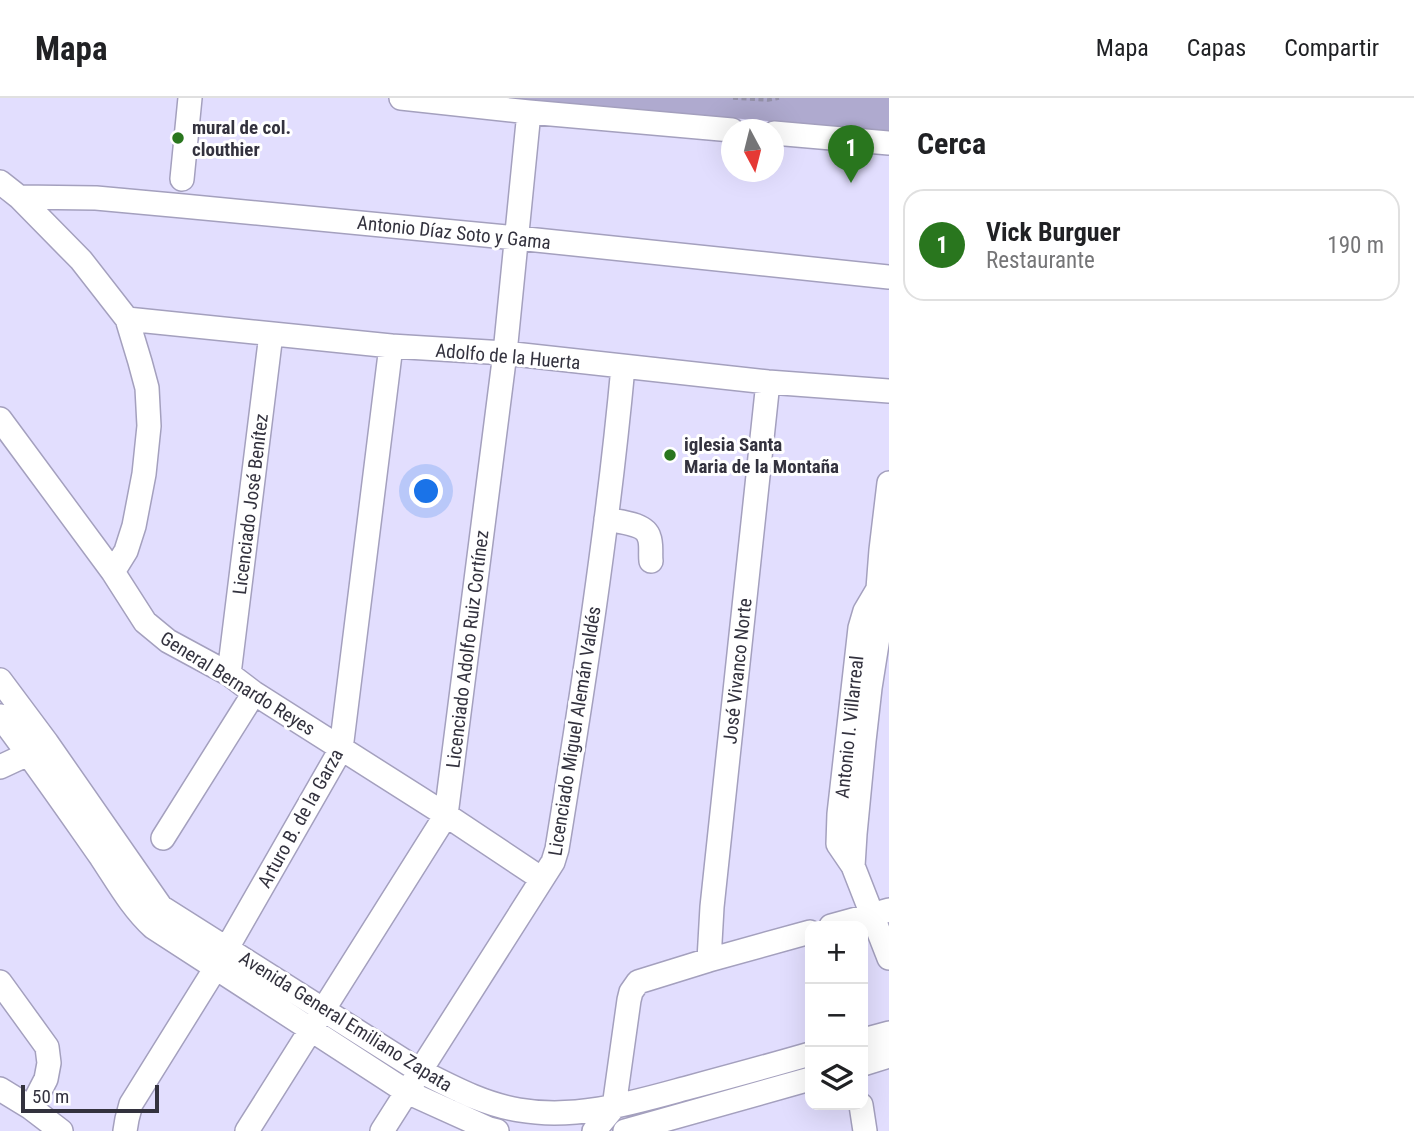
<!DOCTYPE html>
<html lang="es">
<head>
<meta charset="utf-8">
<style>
  :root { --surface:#fff; --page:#f6f6f6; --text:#202124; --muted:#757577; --line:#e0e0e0; --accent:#29761e }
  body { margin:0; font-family:"Roboto Condensed",sans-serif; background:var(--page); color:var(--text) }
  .controls { position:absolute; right:21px; bottom:21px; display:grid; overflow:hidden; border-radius:14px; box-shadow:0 7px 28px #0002 }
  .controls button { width:63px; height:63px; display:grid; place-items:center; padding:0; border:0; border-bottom:2px solid var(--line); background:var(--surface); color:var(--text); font:35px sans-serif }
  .compass { position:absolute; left:721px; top:21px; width:63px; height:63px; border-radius:50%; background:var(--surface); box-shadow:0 7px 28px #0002; rotate:173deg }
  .scale { position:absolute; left:21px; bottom:18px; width:138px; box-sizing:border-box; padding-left:7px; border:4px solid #33323e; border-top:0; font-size:19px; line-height:24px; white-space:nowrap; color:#33323e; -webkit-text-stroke:5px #fff; paint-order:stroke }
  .you { position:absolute; left:427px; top:394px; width:24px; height:24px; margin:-18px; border:5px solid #fff; border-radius:50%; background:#1a73e8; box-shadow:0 0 0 10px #1a73e833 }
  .badge { display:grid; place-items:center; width:46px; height:46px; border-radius:50%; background:var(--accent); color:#fff; font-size:23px; font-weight:700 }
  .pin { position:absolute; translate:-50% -58px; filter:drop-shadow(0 2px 4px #0008) }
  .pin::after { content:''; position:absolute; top:37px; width:24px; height:21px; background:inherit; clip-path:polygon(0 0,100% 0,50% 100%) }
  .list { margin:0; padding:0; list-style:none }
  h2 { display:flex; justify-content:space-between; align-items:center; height:91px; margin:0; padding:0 28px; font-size:30px }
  h2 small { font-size:23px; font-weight:400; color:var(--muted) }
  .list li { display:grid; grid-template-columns:46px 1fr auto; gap:21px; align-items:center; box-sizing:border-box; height:112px; margin:0 14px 14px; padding:0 14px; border:2px solid var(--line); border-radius:21px }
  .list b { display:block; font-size:26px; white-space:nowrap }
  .list p { margin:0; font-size:23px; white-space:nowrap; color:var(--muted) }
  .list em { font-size:23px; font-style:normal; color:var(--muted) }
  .icon { flex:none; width:38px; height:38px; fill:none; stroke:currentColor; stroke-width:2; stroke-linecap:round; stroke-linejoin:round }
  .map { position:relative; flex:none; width:889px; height:1033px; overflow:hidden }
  header { display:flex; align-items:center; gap:42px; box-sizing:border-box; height:98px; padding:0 35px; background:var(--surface); border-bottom:2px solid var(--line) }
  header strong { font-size:33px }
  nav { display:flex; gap:38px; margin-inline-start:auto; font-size:24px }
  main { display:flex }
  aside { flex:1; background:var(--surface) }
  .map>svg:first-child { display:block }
  .green { fill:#afaacf }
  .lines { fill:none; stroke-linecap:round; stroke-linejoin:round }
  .minor-casing { stroke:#a4a0be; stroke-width:26 }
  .path { stroke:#9592a9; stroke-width:3.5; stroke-dasharray:5 3.5; stroke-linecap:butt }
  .minor { stroke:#fff; stroke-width:23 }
  .poi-dot { fill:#29761e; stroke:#fff; stroke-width:2.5 }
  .labels { text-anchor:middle; stroke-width:6; stroke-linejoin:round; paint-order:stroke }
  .poi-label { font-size:19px; font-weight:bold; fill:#33323e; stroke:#fff; text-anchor:start }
  .street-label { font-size:19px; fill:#33323e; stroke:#fff }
</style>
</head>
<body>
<header>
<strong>Mapa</strong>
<nav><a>Mapa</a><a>Capas</a><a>Compartir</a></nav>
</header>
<main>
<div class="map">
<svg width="889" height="1033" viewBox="0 0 889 1033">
  <rect width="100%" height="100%" fill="#e2defe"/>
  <path class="green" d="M494,0H889V33L512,2Z"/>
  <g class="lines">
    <g class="minor-casing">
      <path id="minor" d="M401,0L529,14L732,32
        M774,35L889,45
        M182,81L190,0
        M0,84L19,99L81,162L127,221L140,264L147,290L149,328L144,376L134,428L126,453L113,474
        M19,99L96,100L183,108L517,140L889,179
        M127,221L391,248L505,255L768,284L889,293
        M0,321L113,474L145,524L168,543L229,576L254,595L446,717L542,781
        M606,421C618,424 645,425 649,439C652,446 650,456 651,463
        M878,491L865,513L860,530L839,716L838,746L853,768L889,860
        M229,576L271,236
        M0,582L47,645L161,809L420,973C452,989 483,1006 519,1012C576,1022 632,1005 687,990C728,979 769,968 810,956
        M0,618C35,664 68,712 101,759C117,783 132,810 153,829L407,994L489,1031L497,1033
        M0,669L28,656
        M163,740L254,595
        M853,768L855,736L864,643L870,590L880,527L878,491L881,452L889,385
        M831,828L889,812
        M709,862L712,809L768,284
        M0,884L47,949L49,965L46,981L31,1010
        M863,942L889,935
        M863,966L889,958
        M0,991L31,1010L61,1033
        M861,1007L865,1033
        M125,1033L127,1021L131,1006L215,871L341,651L391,248
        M247,1033L446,717L505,255L529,14
        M382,1033L553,764L557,751C583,591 608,431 623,269
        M594,1033L614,1009L629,902L631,894L638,884L709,862L810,834
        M625,1033L810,981"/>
    </g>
    <path class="path" d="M733,0L768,2L779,0"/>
    <use href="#minor" class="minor"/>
  </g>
  <g class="poi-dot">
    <circle cx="178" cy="40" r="7"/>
    <circle cx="670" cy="357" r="7"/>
  </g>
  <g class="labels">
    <g class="poi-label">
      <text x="192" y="36">mural de col.<tspan x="192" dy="22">clouthier</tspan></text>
      <text x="684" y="353">iglesia Santa<tspan x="684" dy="22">Maria de la Montaña</tspan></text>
    </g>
    <g class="street-label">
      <text transform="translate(454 134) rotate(6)" y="7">Antonio Díaz Soto y Gama</text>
      <text transform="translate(508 258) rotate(5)" y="7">Adolfo de la Huerta</text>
      <text transform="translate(250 406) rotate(-83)" y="7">Licenciado José Benítez</text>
      <text transform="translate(467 551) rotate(-83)" y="7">Licenciado Adolfo Ruiz Cortínez</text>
      <text transform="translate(737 573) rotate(-84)" y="7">José Vivanco Norte</text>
      <text transform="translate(238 585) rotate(32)" y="7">General Bernardo Reyes</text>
      <text transform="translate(849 629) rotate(-84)" y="7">Antonio I. Villarreal</text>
      <text transform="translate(574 633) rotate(-81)" y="7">Licenciado Miguel Alemán Valdés</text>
      <text transform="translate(300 720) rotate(-61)" y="7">Arturo B. de la Garza</text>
      <text transform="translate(346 923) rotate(32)" y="7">Avenida General Emiliano Zapata</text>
    </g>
  </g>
</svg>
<div class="controls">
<button>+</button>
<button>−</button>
<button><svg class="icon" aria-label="layers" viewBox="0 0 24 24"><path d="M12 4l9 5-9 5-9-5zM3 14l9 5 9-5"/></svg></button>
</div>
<svg class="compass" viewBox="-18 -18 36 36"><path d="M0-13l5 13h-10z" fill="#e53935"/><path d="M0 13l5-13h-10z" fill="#757577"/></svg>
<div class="scale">50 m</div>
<div class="you"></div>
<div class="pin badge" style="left:851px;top:85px">1</div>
</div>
<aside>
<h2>Cerca<small></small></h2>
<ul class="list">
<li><span class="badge">1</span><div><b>Vick Burguer</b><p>Restaurante</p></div><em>190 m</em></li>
</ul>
</aside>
</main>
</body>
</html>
